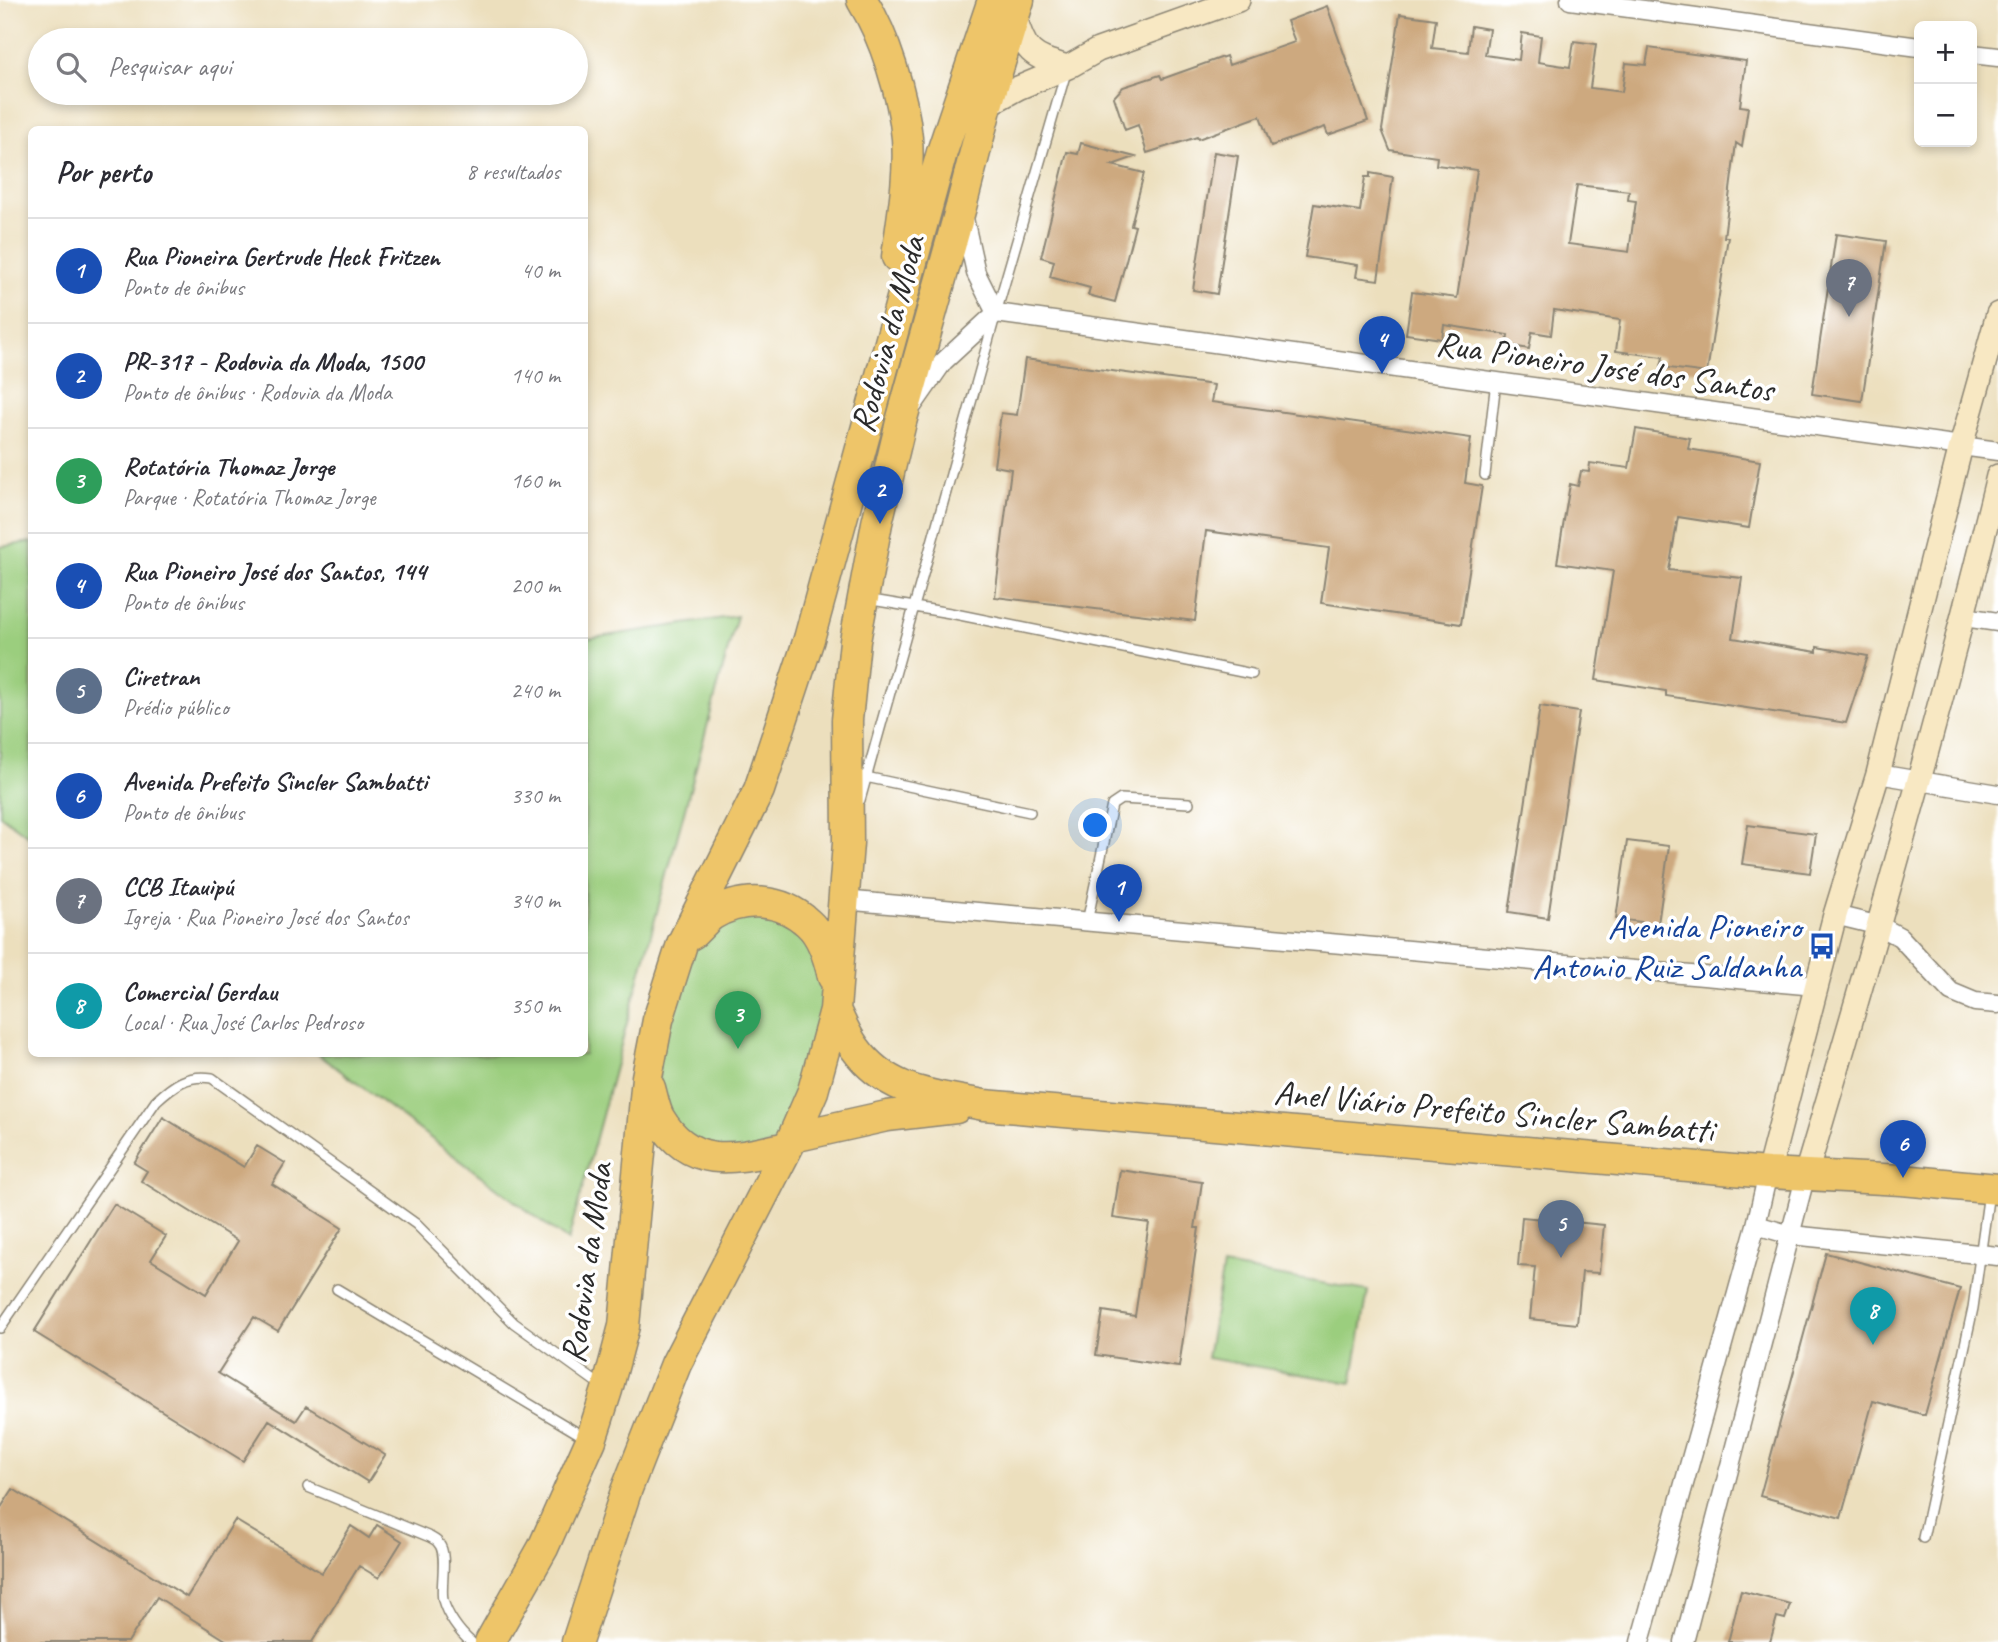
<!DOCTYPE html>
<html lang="pt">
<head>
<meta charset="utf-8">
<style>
  :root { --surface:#fff; --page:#f2f2f3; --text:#2b2b33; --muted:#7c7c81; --line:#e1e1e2; --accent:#d1495b }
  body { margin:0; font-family:Caveat,sans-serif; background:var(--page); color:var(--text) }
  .controls { position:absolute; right:21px; top:21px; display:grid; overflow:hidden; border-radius:10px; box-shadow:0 4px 10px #0003 }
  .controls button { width:63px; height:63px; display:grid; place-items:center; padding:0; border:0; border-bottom:2px solid var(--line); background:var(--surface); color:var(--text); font:35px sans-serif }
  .you { position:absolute; left:1096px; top:826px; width:24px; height:24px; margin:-18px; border:5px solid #fff; border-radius:50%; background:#1a73e8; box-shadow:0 0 0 10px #1a73e833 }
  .badge { display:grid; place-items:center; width:46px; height:46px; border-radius:50%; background:var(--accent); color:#fff; font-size:23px; font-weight:700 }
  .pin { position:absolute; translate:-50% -58px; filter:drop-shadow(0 2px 4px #0008) }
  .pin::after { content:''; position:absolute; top:37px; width:24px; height:21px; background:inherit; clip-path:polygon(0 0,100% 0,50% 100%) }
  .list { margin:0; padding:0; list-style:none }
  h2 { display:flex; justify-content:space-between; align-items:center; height:91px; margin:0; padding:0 28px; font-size:30px }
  h2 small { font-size:23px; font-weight:400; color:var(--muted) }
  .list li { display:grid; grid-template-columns:46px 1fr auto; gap:21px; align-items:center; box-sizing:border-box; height:105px; padding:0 28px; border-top:2px solid var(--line) }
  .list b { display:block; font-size:26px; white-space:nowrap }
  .list p { margin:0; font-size:23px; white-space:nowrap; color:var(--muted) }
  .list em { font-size:23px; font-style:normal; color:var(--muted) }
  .icon { flex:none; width:38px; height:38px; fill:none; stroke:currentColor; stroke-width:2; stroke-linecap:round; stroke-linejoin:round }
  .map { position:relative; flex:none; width:1998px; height:1642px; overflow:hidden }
  .search { position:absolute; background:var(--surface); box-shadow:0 4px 10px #0003; left:28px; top:28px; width:560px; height:77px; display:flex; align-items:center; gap:18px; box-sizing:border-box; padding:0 24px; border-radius:38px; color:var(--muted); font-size:26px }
  .panel { position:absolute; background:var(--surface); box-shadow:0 4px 10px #0003; left:28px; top:126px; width:560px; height:931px; border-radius:10px }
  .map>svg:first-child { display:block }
  .green { fill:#9bce7e; stroke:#637c54; stroke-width:2 }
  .building { fill:#cda97f; fill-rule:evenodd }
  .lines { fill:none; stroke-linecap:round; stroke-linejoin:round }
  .lane-casing { stroke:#8c8574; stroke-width:12 }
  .street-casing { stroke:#8c8574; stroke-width:21 }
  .secondary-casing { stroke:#8c8574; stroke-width:26 }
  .highway-casing { stroke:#8c8574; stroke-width:33 }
  .lane { stroke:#fff; stroke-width:9 }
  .street { stroke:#fff; stroke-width:18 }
  .secondary { stroke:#f8e8c3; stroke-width:23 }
  .highway { stroke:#eec569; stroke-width:30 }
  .labels { text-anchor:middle; stroke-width:7; stroke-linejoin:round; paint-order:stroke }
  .street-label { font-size:35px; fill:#2b2b2b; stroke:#fff }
  .transit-label { font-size:35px; fill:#164399; stroke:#fff; text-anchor:end }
</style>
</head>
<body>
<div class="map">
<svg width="1998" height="1642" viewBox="0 0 1998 1642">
  <rect width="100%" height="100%" fill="#fff"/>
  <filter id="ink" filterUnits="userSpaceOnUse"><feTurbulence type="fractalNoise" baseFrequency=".0143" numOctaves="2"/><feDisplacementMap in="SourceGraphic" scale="14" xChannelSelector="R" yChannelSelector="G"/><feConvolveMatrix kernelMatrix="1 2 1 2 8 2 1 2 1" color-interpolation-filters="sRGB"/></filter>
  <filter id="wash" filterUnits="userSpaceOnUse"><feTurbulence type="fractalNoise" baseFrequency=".00686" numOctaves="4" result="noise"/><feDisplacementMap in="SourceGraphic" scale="28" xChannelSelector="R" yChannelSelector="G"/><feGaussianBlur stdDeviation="1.57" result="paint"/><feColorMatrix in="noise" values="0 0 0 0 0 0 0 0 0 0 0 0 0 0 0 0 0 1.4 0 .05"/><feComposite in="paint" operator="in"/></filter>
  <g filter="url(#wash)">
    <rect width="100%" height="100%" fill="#ecdfbd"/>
    <path class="green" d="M31,542H32L31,838L0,815V547Z
      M737,616L568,1241L318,1054H584L585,639Z
      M789,909L836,987L793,1137L729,1159L659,1118L658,1020L711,916Z
      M1223,1266L1368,1291L1352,1383L1207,1358Z"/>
    <g id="blocks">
      <path class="building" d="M1327,6L1368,121L1328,135L1325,127L1271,146L1260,116L1198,139L1197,137L1147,153L1138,125L1125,130L1114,97L1123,87L1160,75L1162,79L1226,56L1229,65L1295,42L1287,21Z
        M1400,14L1436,19L1432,48L1468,52L1471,26L1489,29L1485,55L1519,60L1522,33L1541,36L1538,62L1570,67L1574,41L1596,44L1590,88L1622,92L1626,63L1646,65L1649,48L1746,61L1740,106L1748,107L1742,147L1736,143L1724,237H1728L1707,373L1661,367L1663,357L1616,351L1620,320L1554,310L1551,335L1532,332L1529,349L1507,345L1508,335L1444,325L1442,339L1406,334L1412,292L1457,298L1477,170L1436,165L1437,157L1390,150L1382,130ZM1577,185L1629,191L1628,200L1636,201L1629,252L1568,244Z
        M1081,143L1135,157L1112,165L1144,173L1131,225L1135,226L1115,302L1088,295L1090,288L1050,277L1054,261L1041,257L1067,152L1078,154Z
        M1214,152L1238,156L1217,294L1193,290Z
        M1370,173L1393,177L1378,280L1356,277L1358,265L1305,257L1314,204L1360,211L1365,177H1370Z
        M1836,234L1886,241L1862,401L1812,394Z
        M1025,359L1214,385L1211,402L1471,438L1465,483L1482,486L1461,624L1321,603L1329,548L1206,531L1195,621L995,597L1011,469L994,466L1001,413L1017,415Z
        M1636,429L1690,438L1688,449L1760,461L1749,528L1678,517L1669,570L1742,578L1733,638L1817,652V647L1868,656L1846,723L1666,696V691L1596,680L1613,571L1557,563L1570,484L1578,486L1581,471L1589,472L1590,463L1629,468Z
        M1540,706L1579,712L1548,918L1509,912Z
        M1748,825L1816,834L1810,873L1742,864Z
        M1627,841L1669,846L1658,924L1616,919Z
        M163,1117L244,1167L257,1146L285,1163L272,1184L342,1228L278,1331L254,1317L218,1373L296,1421L306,1406L385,1455L368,1482L269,1420L243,1461L34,1332L114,1204L166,1236L151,1260L206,1294L238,1241L141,1181L147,1171L134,1163Z
        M1120,1170L1202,1182L1195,1228H1199L1179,1367L1096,1355L1103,1311L1135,1316L1149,1223L1113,1218Z
        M1522,1217L1604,1225L1599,1273L1582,1272L1577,1324L1530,1319L1535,1267L1518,1266Z
        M1826,1253L1960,1289L1925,1415L1873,1401L1841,1518L1760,1496Z
        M13,1489L187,1597L235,1520L322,1573L351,1526L369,1538L377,1525L402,1541L379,1578L359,1566L312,1642H229L157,1597L128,1642H0V1509Z
        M1741,1591L1790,1604L1785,1619L1777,1617L1770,1642H1728Z"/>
    </g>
  </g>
  <g filter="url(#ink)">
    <use href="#blocks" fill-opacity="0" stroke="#8c8574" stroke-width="2"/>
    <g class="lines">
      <g class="lane-casing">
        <path id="lane" d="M1485,475L1496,381
          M866,599L950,613L1252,674
          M861,776L1030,812
          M860,800L996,313L1066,72
          M1087,922L1112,805L1121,799L1189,803
          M337,1289L586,1438
          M0,1328L156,1101C173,1085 188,1074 212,1078L416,1224L514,1323L603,1387
          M308,1487L430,1537C433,1539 437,1540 439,1544C448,1554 440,1586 443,1600C447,1615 459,1632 471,1642
          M1923,1538L1973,1308L1989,1192"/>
      </g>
      <g class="street-casing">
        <path id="street" d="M1570,0L1919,47
          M1972,54L1998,57
          M963,214L976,273L996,313
          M913,405L943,362L996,313C1330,360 1664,404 1998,451
          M1964,617L1998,622
          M1878,774L1998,794
          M843,900L1816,986
          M1835,915L1880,926L1900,937L1951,992L1975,1002L1998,1004
          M1756,1225L1791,1235L1998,1256
          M1640,1642L1756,1225L1768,1173
          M1684,1642L1806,1174"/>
      </g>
      <g class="secondary-casing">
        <path id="secondary" d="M1014,14C1026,53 1029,56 1068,67
          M987,105L1018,88L1068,67L1098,50L1238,0
          M1768,1173L1835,915L1878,774L1961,446L1998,314
          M1806,1174C1875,942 1941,711 1998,476"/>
      </g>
      <g class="highway-casing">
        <path id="highway" d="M862,0C885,37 903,95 907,138C910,177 902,218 897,257
          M692,934C699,928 705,920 712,915C743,896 781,898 808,923C822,935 829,959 833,977
          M835,1010C841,1023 847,1037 855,1048C888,1094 934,1095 984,1105L1768,1173L1902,1180L1998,1189
          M650,1088C653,1098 655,1111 660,1119C692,1172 737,1158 787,1147
          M793,1137L887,1116L956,1108
          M490,1642L543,1548L591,1440L607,1390L624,1326L647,1077L658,1020L682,944L759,790L809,639L942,152L993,0
          M577,1642L626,1491L676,1364L793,1137L813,1091L835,1010L848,843L847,720L855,641L877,523L901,422L961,207L987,105L1019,0"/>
      </g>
      <use href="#lane" class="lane"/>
      <use href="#street" class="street"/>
      <use href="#secondary" class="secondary"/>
      <use href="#highway" class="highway"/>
    </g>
  </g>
  <defs>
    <g id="bus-bare" transform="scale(2.1)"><path d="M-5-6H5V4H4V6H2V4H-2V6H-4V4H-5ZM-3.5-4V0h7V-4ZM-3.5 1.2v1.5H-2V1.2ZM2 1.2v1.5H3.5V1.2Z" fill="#1a4fb4" stroke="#fff" stroke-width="2.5" paint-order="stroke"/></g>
  </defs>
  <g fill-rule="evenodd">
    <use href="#bus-bare" x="1822" y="946"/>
  </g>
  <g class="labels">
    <g class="street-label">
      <text transform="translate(887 334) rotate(-75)" y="12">Rodovia da Moda</text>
      <text transform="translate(1605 366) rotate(8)" y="12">Rua Pioneiro José dos Santos</text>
      <text transform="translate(1494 1111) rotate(5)" y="12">Anel Viário Prefeito Sincler Sambatti</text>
      <text transform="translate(586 1263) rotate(-82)" y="12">Rodovia da Moda</text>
    </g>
    <g class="transit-label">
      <text x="1801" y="938">Avenida Pioneiro<tspan x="1801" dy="40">Antonio Ruiz Saldanha</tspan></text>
    </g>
  </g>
</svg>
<div class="controls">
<button>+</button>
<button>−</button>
</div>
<div class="you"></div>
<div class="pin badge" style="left:1119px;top:922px;background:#1a4fb4">1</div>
<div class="pin badge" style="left:880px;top:524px;background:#1a4fb4">2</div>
<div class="pin badge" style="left:738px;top:1049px;background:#2e9e5b">3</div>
<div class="pin badge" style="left:1382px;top:374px;background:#1a4fb4">4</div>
<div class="pin badge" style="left:1561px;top:1258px;background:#5c6f8a">5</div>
<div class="pin badge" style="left:1903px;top:1178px;background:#1a4fb4">6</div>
<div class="pin badge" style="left:1849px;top:317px;background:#6b7280">7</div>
<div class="pin badge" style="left:1873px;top:1345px;background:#0f9aa8">8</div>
<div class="search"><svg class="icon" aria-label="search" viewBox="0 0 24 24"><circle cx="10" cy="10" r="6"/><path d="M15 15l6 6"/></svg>Pesquisar aqui</div>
<section class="panel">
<h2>Por perto<small>8 resultados</small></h2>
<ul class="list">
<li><span class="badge" style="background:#1a4fb4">1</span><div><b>Rua Pioneira Gertrude Heck Fritzen</b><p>Ponto de ônibus</p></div><em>40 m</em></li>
<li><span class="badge" style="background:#1a4fb4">2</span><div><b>PR-317 - Rodovia da Moda, 1500</b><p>Ponto de ônibus · Rodovia da Moda</p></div><em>140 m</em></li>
<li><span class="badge" style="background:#2e9e5b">3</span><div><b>Rotatória Thomaz Jorge</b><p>Parque · Rotatória Thomaz Jorge</p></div><em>160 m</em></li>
<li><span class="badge" style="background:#1a4fb4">4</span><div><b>Rua Pioneiro José dos Santos, 144</b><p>Ponto de ônibus</p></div><em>200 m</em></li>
<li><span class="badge" style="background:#5c6f8a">5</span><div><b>Ciretran</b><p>Prédio público</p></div><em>240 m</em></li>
<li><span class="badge" style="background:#1a4fb4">6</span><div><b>Avenida Prefeito Sincler Sambatti</b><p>Ponto de ônibus</p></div><em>330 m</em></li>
<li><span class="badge" style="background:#6b7280">7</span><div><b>CCB Itauipú</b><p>Igreja · Rua Pioneiro José dos Santos</p></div><em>340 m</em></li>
<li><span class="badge" style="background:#0f9aa8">8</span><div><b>Comercial Gerdau</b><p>Local · Rua José Carlos Pedroso</p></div><em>350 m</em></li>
</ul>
</section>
</div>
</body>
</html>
